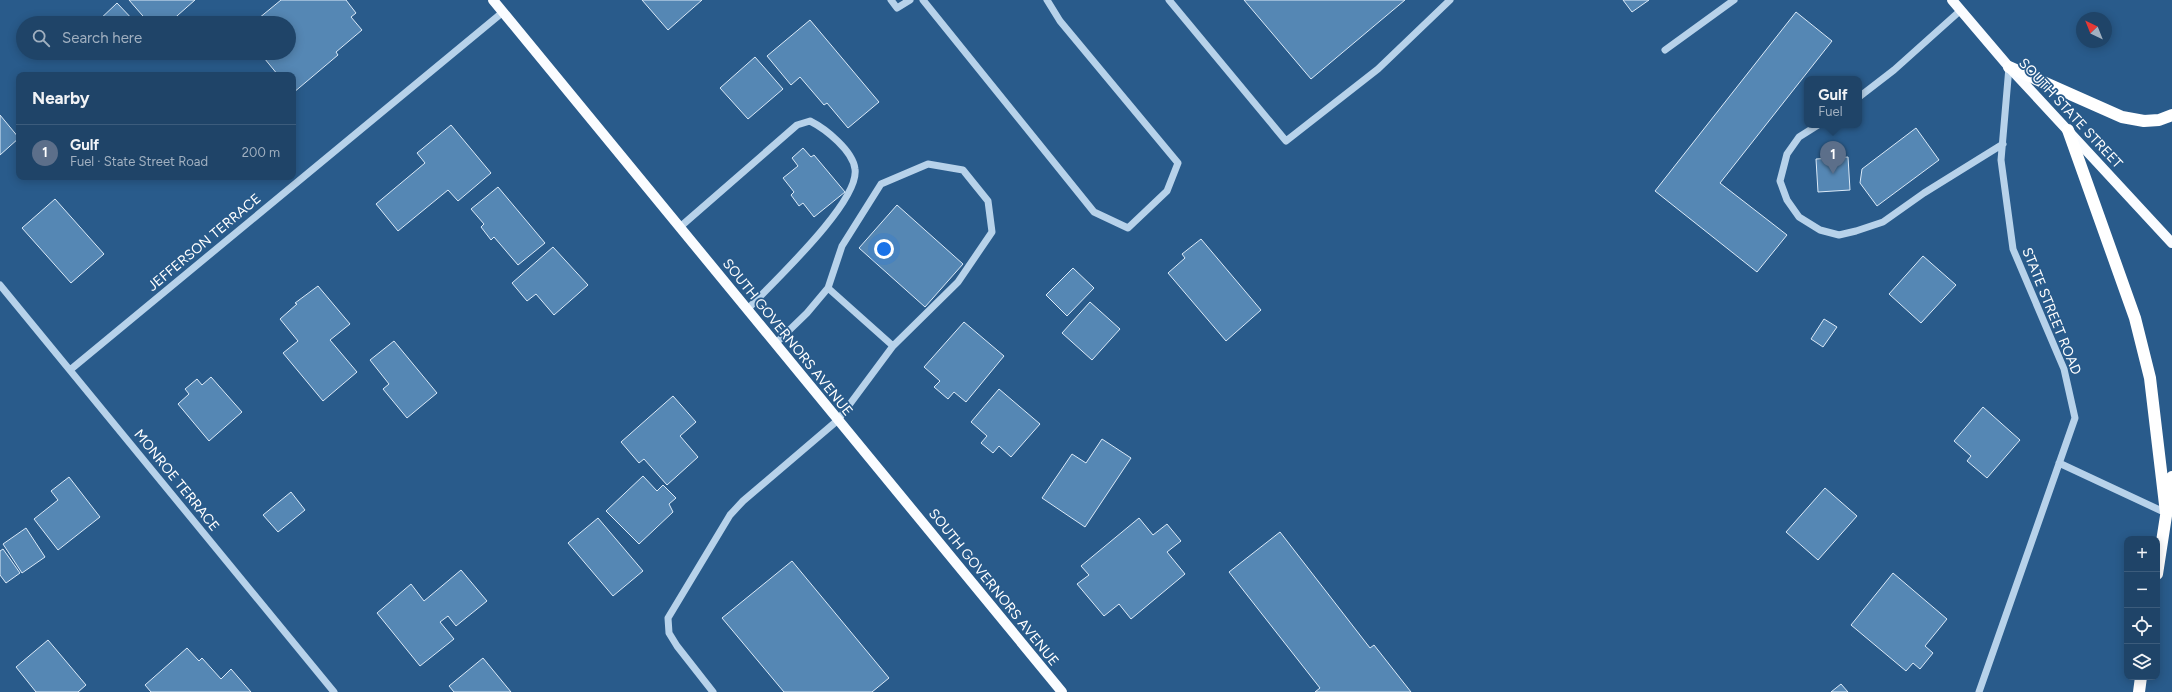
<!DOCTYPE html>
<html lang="en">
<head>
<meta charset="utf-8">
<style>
  :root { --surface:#1f4468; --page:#2c4e71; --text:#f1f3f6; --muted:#a1b0c0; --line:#3c5c7c; --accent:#f1c77e }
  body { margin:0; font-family:Figtree,sans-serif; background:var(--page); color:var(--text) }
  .controls { position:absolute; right:12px; bottom:12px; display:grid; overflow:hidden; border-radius:8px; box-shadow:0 2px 10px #0003 }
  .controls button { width:36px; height:36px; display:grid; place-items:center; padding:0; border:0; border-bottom:1px solid var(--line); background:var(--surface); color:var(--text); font:20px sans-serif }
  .compass { position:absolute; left:2076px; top:12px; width:36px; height:36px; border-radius:50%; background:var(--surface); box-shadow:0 2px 10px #0003; rotate:317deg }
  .you { position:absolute; left:884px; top:249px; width:14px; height:14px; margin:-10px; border:3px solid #fff; border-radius:50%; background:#1a73e8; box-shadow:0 0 0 6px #1a73e833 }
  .badge { display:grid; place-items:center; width:26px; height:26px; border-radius:50%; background:var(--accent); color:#fff; font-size:13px; font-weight:700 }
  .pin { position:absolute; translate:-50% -33px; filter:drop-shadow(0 1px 2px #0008) }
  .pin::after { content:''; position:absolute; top:21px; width:14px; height:12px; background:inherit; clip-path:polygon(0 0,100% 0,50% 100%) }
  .popup { position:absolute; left:1804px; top:76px; width:58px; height:52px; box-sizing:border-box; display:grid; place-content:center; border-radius:8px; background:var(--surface); filter:drop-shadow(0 1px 3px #0005); font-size:13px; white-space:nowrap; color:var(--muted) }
  .popup b { font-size:15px; color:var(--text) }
  .popup::after { content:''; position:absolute; left:50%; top:100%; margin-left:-8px; border:8px solid transparent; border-top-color:var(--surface) }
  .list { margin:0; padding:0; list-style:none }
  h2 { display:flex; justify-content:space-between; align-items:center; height:52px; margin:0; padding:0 16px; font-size:17px }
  h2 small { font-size:13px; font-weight:400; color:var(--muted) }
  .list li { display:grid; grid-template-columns:26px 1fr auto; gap:12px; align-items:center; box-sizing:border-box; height:56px; padding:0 16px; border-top:1px solid var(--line) }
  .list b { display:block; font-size:15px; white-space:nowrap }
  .list p { margin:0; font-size:13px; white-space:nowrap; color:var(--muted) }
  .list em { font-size:13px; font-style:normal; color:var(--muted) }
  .icon { flex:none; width:22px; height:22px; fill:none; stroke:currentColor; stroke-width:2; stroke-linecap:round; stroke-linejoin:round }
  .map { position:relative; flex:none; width:2172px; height:692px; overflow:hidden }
  .search { position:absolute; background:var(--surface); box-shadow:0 2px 10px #0003; left:16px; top:16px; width:280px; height:44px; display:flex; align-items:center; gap:10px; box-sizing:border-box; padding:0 14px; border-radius:22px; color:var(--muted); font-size:15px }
  .panel { position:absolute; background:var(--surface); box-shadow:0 2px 10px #0003; left:16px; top:72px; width:280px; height:108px; border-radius:8px }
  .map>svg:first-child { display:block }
  .building { fill:#5587b4; stroke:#dbeaf8 }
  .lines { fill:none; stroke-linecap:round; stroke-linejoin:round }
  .minor { stroke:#b7d2ea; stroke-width:7 }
  .major { stroke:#fafcff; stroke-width:10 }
  .highway { stroke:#fff; stroke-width:12 }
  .labels { text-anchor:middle; stroke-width:3.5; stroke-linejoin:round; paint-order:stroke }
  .street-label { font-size:14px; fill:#fff; stroke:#295b8b }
</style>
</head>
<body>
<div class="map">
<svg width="2172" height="692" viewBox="0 0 2172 692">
  <rect width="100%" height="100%" fill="#295b8b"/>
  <path class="building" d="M129,0H195L169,23H149Z
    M281,0H346L356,13L351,17L362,30L336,52L338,55L293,93V75H278L260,53H289V23H253Z
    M642,0H702L668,30Z
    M1244,0H1405L1311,79Z
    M1623,0H1649L1632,12Z
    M117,3L136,23H96Z
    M1796,12L1832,41L1720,183L1787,235L1757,272L1655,191Z
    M810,20L879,102L848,128L827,103L824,105L800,77L791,85L767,56Z
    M755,57L783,89L748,119L720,88Z
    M0,115L19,138L0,155Z
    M451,125L491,173L458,201L448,190L398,231L376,204L425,163L417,153Z
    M1916,128L1939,160L1877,206L1860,183L1862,169Z
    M803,148L811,157L814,155L845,192L814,217L803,203L799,206L791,195L794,192L783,178L798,166L792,158Z
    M1848,157L1850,190L1818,192L1816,159Z
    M498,187L545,243L518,265L494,237L491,240L481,227L484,224L471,209Z
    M55,199L104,254L71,283L22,228Z
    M897,205L963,264L925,307L859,248Z
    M1201,239L1261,310L1226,341L1168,273L1185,258L1182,254Z
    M553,247L588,285L554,315L536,294L527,301L512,283Z
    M1923,256L1956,285L1921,323L1889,294Z
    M1073,268L1094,288L1067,316L1046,295Z
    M318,286L350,324L330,340L357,372L323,401L283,353L298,341L280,319L297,304L295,303Z
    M1090,302L1120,329L1092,360L1062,333Z
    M1824,319L1837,327L1823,347L1811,339Z
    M964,322L1004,356L966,402L954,392L948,399L934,387L940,381L924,367Z
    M394,341L437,393L407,418L383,389L389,384L370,360Z
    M211,377L242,412L209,441L178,404L189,394L185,389L197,379L202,385Z
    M999,389L1040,424L1011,457L999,446L993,453L981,443L987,436L971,422Z
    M673,396L696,422L680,436L698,457L667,485L644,459L639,463L621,442Z
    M1983,407L2020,440L1987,478L1967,461L1971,456L1954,441Z
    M1102,439L1131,458L1085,527L1042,498L1072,454L1086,463Z
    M643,476L657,491L663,485L676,498L669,504L673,512L639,544L606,511Z
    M69,477L100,517L58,550L34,519L58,500L51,491Z
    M1825,488L1857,516L1818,560L1786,532Z
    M291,492L305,510L278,532L263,515Z
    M598,518L643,571L613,596L568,543Z
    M1139,518L1153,535L1167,524L1181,541L1167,552L1185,574L1131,619L1119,604L1104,616L1077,584L1089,575L1081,566Z
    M26,528L45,557L22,573L3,544Z
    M1280,532L1370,648L1374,645L1411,692H1315L1320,688L1229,572Z
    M3,549L20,573L6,583L0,575V551Z
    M792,561L889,678L872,692H784L722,618Z
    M461,570L487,601L456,626L448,616L440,622L454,639L420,666L377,613L411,584L424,601Z
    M1893,573L1947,619L1925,646L1933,653L1920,669L1913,663L1906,671L1851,625Z
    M48,640L86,685L78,692H36L16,667Z
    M187,648L199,661L202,658L221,679L231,669L251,692H151L145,685Z
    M483,658L511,692H454L449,686Z
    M1841,684L1848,692H1831Z"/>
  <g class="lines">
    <path class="minor" d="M891,0L897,8L910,0
      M923,0L1094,212L1128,228L1167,191L1178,163L1060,21L1047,0
      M1169,0L1286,141L1378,69L1450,0
      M1665,50L1734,0
      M1859,97L1894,70L1961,10
      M1818,125L1799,137L1787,154L1780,181L1787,200L1799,217L1820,230L1839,235L1856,231L1883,222L1924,193L2003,144
      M680,227L797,125L810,121C826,129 853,151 855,169C860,202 771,284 747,310
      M0,285L334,692
      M828,288L893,346
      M70,370L503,12
      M2059,463L2166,513
      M713,692L677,646L669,633L668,618L730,515L743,501L838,420L893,346L958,282L992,232L988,201L963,170L928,164L881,184L842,246L828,288L807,313L775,344
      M1979,692L2075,418L2064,369L2013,249L2001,160L2009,67"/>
    <path class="major" d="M493,0L1062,692
      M1952,0L2009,67L2172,243"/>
    <path class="highway" d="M2009,67L2122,117L2144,121L2159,120L2172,115
      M2068,130L2135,318L2150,378L2166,513
      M2157,574L2172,477
      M2139,692L2141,677"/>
  </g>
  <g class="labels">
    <g class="street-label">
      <text transform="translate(2071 113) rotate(47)" y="5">SOUTH STATE STREET</text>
      <text transform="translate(204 242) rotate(-40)" y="5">JEFFERSON TERRACE</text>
      <text transform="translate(2052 311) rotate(68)" y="5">STATE STREET ROAD</text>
      <text transform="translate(788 337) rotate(51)" y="5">SOUTH GOVERNORS AVENUE</text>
      <text transform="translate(177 480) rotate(51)" y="5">MONROE TERRACE</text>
      <text transform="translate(994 587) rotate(51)" y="5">SOUTH GOVERNORS AVENUE</text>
    </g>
  </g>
</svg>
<div class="controls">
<button>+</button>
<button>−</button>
<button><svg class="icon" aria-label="locate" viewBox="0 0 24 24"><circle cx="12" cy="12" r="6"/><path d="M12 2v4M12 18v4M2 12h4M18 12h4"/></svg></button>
<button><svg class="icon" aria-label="layers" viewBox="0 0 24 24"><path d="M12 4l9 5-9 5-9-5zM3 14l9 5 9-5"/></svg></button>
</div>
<svg class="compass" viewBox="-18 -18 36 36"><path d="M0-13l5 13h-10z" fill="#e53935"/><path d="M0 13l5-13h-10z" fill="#a1b0c0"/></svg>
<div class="you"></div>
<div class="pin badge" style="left:1833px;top:174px;background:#5c6f8a">1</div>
<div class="popup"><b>Gulf</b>Fuel</div>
<div class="search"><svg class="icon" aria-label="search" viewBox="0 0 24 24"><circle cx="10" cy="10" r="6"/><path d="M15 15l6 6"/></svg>Search here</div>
<section class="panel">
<h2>Nearby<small></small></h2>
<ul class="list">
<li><span class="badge" style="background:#5c6f8a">1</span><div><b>Gulf</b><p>Fuel · State Street Road</p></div><em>200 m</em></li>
</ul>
</section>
</div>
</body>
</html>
